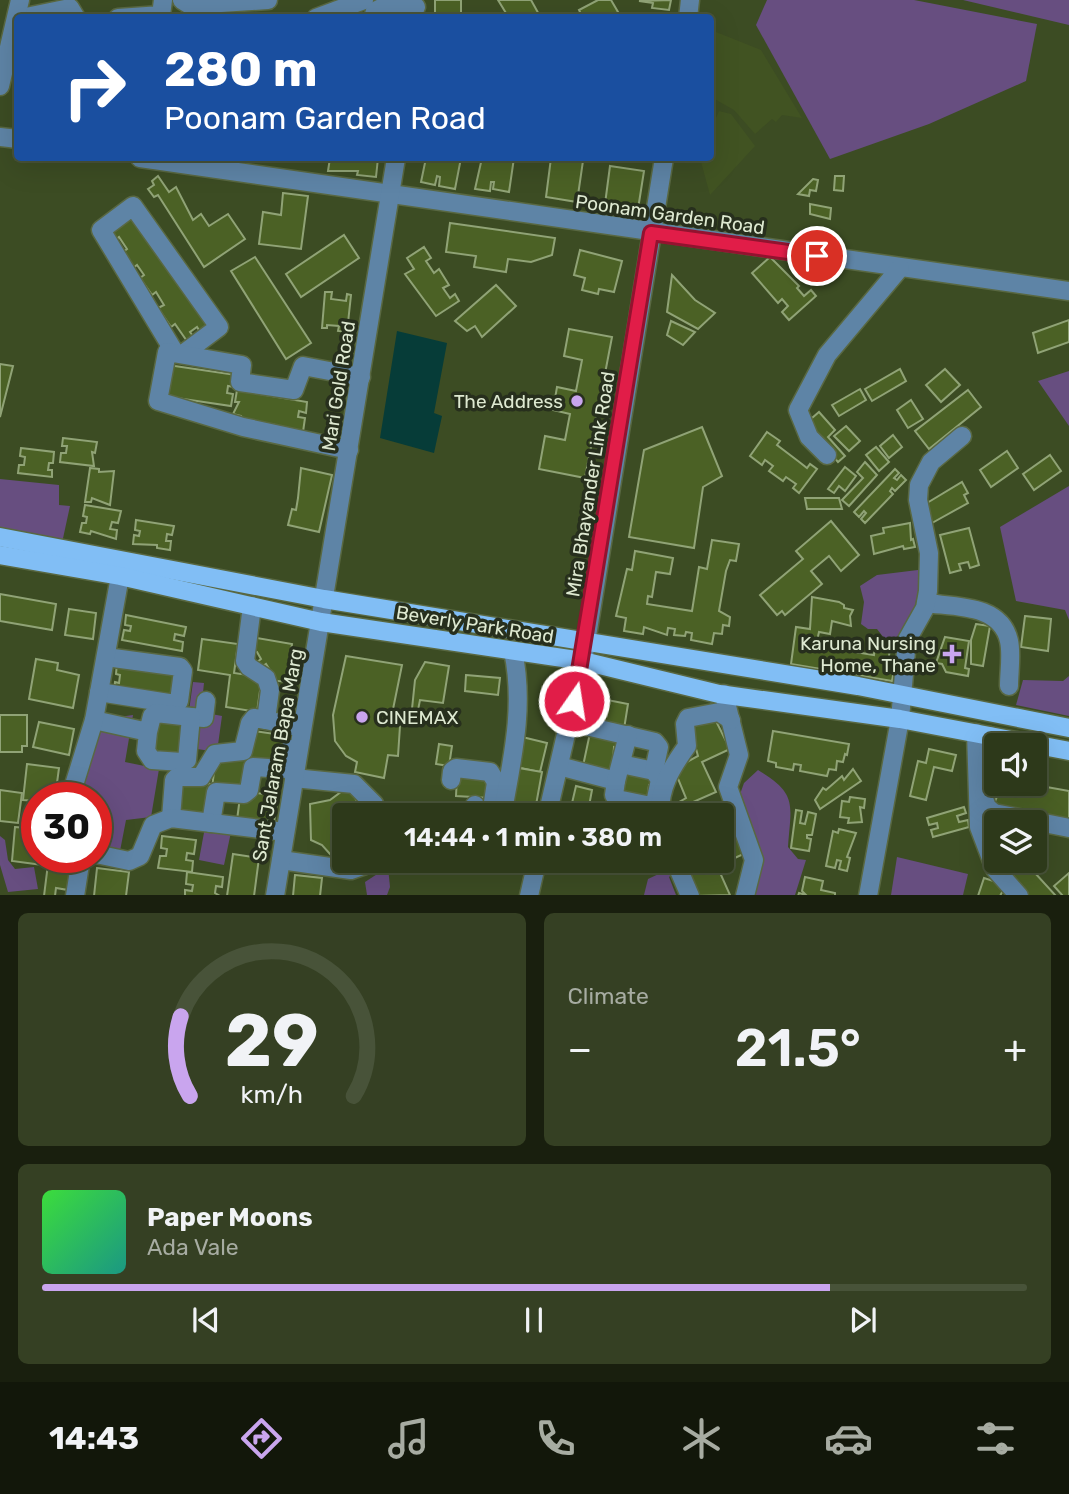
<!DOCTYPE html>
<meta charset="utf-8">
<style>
:root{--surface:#2d391a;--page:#354023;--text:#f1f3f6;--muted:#a7aca2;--line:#485339;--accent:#c9a5ee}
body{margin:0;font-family:Rubik,sans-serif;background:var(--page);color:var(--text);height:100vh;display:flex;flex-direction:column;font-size:26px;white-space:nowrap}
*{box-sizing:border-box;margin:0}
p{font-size:23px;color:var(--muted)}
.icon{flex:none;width:38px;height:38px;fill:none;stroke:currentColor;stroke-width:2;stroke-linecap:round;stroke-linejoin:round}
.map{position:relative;height:895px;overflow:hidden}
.sheet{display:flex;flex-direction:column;gap:18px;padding:18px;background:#191f0e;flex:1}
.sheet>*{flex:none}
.banner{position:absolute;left:14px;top:14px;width:700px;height:147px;border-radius:7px;box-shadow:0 7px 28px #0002,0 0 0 2px var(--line);background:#1a4fa0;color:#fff;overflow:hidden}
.controls{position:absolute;left:984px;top:733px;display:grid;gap:14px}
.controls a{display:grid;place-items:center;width:63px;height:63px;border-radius:7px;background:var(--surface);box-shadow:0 7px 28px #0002,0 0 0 2px var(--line);font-size:35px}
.speed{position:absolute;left:21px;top:782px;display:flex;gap:14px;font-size:35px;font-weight:700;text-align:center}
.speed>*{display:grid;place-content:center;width:91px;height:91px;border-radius:50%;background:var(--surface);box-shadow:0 7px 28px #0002,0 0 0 2px var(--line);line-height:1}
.speed .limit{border:10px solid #d22;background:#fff;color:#111}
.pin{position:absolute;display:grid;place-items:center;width:60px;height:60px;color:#fff;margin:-30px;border:4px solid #fff;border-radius:50%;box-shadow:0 2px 7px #0007}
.me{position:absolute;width:77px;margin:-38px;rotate:13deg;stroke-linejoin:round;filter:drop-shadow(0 0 5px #0008)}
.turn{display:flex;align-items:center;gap:24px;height:147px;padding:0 35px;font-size:32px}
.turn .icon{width:91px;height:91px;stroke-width:2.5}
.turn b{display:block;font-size:49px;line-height:60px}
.big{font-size:52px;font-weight:600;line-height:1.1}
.sheet .card{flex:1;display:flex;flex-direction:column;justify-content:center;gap:10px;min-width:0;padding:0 24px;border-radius:10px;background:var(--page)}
.sheet .dial{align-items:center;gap:0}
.dial svg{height:182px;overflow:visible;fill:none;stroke:var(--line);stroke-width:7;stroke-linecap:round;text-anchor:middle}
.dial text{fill:var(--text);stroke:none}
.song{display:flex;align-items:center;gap:21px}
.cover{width:84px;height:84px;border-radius:10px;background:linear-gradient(135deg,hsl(120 70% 55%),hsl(170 70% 35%))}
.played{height:7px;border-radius:4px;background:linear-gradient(90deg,var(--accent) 80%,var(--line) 80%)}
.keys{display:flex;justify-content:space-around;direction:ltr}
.heat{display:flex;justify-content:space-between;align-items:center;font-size:38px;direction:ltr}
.sheet .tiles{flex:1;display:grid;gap:18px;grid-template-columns:1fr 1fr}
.card:last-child{grid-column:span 2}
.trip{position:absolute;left:332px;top:803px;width:402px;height:70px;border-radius:7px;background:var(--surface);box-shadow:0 7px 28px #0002,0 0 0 2px var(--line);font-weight:600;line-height:70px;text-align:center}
.tab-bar{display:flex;height:112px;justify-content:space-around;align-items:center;background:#12170a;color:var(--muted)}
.tab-bar .icon{width:49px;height:49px}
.tab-bar .active{color:var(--accent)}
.tab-bar b{font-size:32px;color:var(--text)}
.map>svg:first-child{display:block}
</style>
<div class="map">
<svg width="1069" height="896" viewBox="0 0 1069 896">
<rect width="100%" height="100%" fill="#3c4c23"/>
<!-- built -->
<g fill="#415322">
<polygon points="716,32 761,50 802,118 782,115 776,122 772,119 755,134 734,110 711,97 711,59"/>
<polygon points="719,111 731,114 755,146 710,195 700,158 710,158 711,129"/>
</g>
<!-- green -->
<g fill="#674e80">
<polygon points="767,0 914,0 1037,24 1026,81 929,124 830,159 756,25"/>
<polygon points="963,0 1069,0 1069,25"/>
<polygon points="1069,371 1069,426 1038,381"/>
<polygon points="0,479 59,485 59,505 70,506 62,543 0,531"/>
<polygon points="1069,486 1069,620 1065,610 1016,601 1000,527"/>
<polygon points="926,569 922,603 900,645 887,642 877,629 868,629 861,624 864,602 860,586 877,575"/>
<polygon points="1069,676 1069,716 1016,705 1023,680 1063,681"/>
<polygon points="193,682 204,683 201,712 222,716 217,752 184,747"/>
<polygon points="133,715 125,762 159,769 151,817 126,820 120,851 96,846 96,798 74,798 87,732 119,717"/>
<path d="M758 770C798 794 791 804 788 847L798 859 806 860 795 895H749L739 797 744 783Z"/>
<polygon points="205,827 231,832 224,865 199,860"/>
<polygon points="0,836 5,840 8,860 15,869 34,867 38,889 8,892 0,865"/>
<polygon points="897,857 968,874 963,895 891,895"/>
<polygon points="638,861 687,861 669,877 676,895 644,895 648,879 665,871 662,866"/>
<polygon points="388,867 390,887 387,895 367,895 365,882"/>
</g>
<!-- water -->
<polygon fill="#063c38" points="397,331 447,343 434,413 442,416 434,453 380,438"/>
<!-- building -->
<g fill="#4b6125" stroke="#90a376" stroke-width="2">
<rect x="435" y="0" width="26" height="18"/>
<polygon points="498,0 531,0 541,18 509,18"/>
<polygon points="598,0 611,0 618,12 608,18 583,18 579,10"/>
<polygon points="671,0 669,10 652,8 653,3 639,1"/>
<polygon points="330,158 378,158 376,177 357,175 358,171 328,171"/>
<polygon points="426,158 461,158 455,189 439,186 440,177 437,176 435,185 421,182"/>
<polygon points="482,158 514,158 509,192 493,189 494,182 491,182 490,191 475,189"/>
<polygon points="551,158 583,161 577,202 546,197"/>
<polygon points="610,166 644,171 638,209 605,204"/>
<polygon points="158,176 169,192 176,187 193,220 201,214 209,226 228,214 245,239 204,267 158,195 154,197 148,189 154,185 152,181"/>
<polygon points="835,176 844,176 843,191 834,190"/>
<polygon points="813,179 818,180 816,191 810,190 809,196 798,194"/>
<polygon points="283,193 308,196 301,249 259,244 263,212 281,215"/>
<polygon points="810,204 831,208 830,219 810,214"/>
<polygon points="134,213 210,330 202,335 197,327 190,332 196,340 189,344 175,324 171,327 158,308 164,305 156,292 152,295 140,278 144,275 137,265 129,271 119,255 127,249 119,237 114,241 108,231"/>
<polygon points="450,223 555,238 552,255 531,262 508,259 506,272 474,267 476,256 446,252"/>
<polygon points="344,235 359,258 301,297 286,274"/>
<polygon points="424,247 431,258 426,261 434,273 439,269 449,285 443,288 450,298 455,294 459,301 436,316 405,274 414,269 407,258"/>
<polygon points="580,250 622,261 614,292 599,289 598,294 582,290 585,278 574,275"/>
<polygon points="255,257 311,343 286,359 231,271"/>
<polygon points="770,257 799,286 797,288 804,296 811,290 816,296 789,320 782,312 788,306 782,299 778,303 752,273"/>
<polygon points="672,275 695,300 715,313 698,329 667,312"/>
<polygon points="496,285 516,306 482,337 475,326 467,331 455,321"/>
<polygon points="325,292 332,292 331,299 346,301 347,294 351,295 347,332 338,331 339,326 327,325 327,328 322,328"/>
<polygon points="1069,320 1069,342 1038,353 1033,333"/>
<polygon points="671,321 695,332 683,345 667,335"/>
<polygon points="569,329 612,337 585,478 539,469 545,436 565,440 570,414 553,410 557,387 576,391 582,360 564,356"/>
<polygon points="0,364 13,366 0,417"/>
<polygon points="168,365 236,375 234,387 228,386 227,393 233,394 231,406 163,396"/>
<polygon points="900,369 906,381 872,401 865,389"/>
<polygon points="945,369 960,385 941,402 926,385"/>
<polygon points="860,389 866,400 839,416 832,405"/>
<polygon points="237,390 307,402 306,413 299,411 298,417 305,418 303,432 275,425 275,428 240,422 241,416 233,414 239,402 235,402"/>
<polygon points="968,390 981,407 929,449 915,431"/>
<polygon points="911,400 923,419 908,428 897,410"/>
<polygon points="819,412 835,430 828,437 845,456 838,462 805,424"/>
<polygon points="846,426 860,441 849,451 834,436"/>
<polygon points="702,427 722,476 703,487 694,548 629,537 644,450"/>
<polygon points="767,432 780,441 777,445 798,461 807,468 810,464 817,469 799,493 793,488 796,484 786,477 783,481 769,471 773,466 765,460 762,465 750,456"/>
<polygon points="893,435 902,447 889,458 880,446"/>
<polygon points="63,438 97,442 95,453 92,452 94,466 60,462 61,453 66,453 67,446 62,446"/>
<polygon points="876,447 889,462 879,471 866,455"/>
<polygon points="21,448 54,452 53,463 49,463 48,470 52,470 52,477 18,473 19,465 24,465 25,457 20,456"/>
<polygon points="1007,451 1018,468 991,487 980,470"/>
<polygon points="1050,455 1061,471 1034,490 1023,474"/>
<polygon points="865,462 877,475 849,506 842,500 863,478 857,472"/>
<polygon points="845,467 856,476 845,491 839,486 834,493 828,489"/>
<polygon points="90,468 99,469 99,472 114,471 110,505 92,498 91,502 85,502"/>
<polygon points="301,468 332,475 319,532 288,525 292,509 296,510 298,498"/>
<polygon points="895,469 899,473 894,478 897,480 901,475 906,480 895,491 892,488 890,491 893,494 865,523 861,519 866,513 864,511 859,517 854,512"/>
<polygon points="962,482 968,493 964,495 968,503 932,523 922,506"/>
<polygon points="805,498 839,498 842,509 807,509"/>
<polygon points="85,505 121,511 118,523 112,522 110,529 117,530 116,539 91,531 90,534 80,532 82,523 86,523 87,517 83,516"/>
<polygon points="136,520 174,526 172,535 167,534 166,541 171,541 170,550 157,548 157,545 133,544 134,535 139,536 140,531 135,530"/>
<polygon points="831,521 859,555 841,571 829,556 811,571 822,584 785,615 782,611 777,615 760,595 803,559 796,551"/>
<polygon points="910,523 911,540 913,539 915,547 904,549 903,546 874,554 871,536 884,533 883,528"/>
<polygon points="969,528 979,565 970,568 968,562 959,564 961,570 950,573 940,535"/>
<polygon points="712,540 739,544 736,561 730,560 726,571 719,611 730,617 729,626 723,625 722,634 714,633 712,644 691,640 692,633 686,632 685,636 674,635 675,629 668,628 667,635 644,627 643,634 624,631 626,618 616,616 627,569 632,570 635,551 673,558 670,574 656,572 652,597 648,596 647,604 692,611 699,567 707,569"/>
<polygon points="0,594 56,604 52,630 0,621"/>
<polygon points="812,597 839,602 844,605 844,608 853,610 850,616 851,626 832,621 830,634 819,632 817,641 813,640 812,645 874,655 875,646 890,648 889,656 895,665 892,681 791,664 796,627 810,629"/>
<polygon points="69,609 96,613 93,639 65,635"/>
<polygon points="126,615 186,627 184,636 175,634 174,640 183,642 182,651 122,640 124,630 130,631 131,626 125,625"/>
<polygon points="1025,616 1051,619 1048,651 1021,647"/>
<polygon points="976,624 990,626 983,666 971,664 971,640"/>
<polygon points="251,637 292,644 286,682 269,680 271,672 266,664 260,668 256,663 261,659 257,652 249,651"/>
<polygon points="945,637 969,641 965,668 969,669 968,676 946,672 942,664 936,663"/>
<polygon points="202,639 238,644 234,673 262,677 257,712 226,707 230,675 198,670"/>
<polygon points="346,656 402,665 390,724 400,726 398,756 388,755 384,778 355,772 357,762 346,756 335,741 333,715"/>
<polygon points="36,659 58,663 57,670 79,675 73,708 29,699"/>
<polygon points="425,662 449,666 443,703 420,700 418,710 412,709 415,680"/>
<polygon points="117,663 179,672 175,700 114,691 115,682 119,683 120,675 116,674"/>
<polygon points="466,675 500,678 498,695 465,691"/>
<polygon points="592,697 628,704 624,729 612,727 612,723 589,719"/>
<polygon points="0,715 27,715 27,746 22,746 22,752 0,752"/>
<polygon points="159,716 187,720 181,759 154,755"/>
<polygon points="714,717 730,749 702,762 716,792 693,802 699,816 667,816 665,810 686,798 674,769 698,756 690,727"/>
<polygon points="39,722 74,729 69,755 33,747"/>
<polygon points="254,731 289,736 285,767 250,762"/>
<polygon points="773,731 849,744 847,755 845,754 843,762 837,761 836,770 829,769 827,776 800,771 801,765 794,764 793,770 776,767 776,763 768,761"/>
<polygon points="590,733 620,740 618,748 614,747 612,773 583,766"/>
<polygon points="518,736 547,743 540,772 511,766"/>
<polygon points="439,744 452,746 449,766 436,764"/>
<polygon points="929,749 956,755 952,771 934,767 926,800 910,796 918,761 926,763"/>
<polygon points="216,756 249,760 245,792 212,788"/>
<polygon points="27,764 59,768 55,798 37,798 37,801 23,800"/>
<polygon points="513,767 542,772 534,816 506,816"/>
<polygon points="853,769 861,781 820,809 815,800 823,788 826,790 842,776 844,780"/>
<polygon points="622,772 655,778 654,785 649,785 648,794 652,795 651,802 618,796"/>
<polygon points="457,776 492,779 490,798 456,796"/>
<polygon points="992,777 996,778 996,784 1030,784 1069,791 1069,821 994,804 998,794 989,792"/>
<polygon points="177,780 211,784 207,816 173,811"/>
<polygon points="349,786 362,811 355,816 345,816 345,822 341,824 345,830 345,859 339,864 322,845 311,840 310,804 330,800"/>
<polygon points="576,786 592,790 589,806 596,807 594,816 569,816"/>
<polygon points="0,790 22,793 18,823 0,821"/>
<polygon points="251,792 270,795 269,801 277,802 274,822 265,820 264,824 237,820 240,797"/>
<polygon points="850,797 865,799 864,808 860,807 862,822 848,823 849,818 840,817 842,801 849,802"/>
<polygon points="445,804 466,805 466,816 445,816"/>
<polygon points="964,807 966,813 957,816 959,822 968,820 969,827 933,837 931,830 938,828 937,823 929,825 927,818"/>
<polygon points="796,810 802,811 800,823 805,824 808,812 816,814 812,835 807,835 807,838 811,839 809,851 791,848"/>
<polygon points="733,820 748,852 717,866 730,895 693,896 683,873 711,861 723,861 723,824"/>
<polygon points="15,827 37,829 37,858 43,858 43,865 12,861"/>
<polygon points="839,829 856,833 847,857 850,858 847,871 839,869 841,861 837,860 835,868 826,866 833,831 838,833"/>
<polygon points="162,836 196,840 194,854 187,853 186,860 193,861 192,872 158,868 160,856 166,856 167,849 161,848"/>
<polygon points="233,854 259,858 254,896 227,896"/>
<polygon points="1024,861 1056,896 1027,896 1008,874"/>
<polygon points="48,864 71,868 68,890 56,888 55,896 44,896"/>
<polygon points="97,868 129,872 126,896 94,896"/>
<polygon points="187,872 223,877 222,887 216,886 215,893 220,896 185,896 185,890 192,891 193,885 186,884"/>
<polygon points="1069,873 1069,896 1063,896 1054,886"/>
<polygon points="295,875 322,878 320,896 293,896"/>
<polygon points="805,877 823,881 821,890 835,893 835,896 798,896 799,893 806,895 802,891"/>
<polygon points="984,878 1006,885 1000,896 978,896"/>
</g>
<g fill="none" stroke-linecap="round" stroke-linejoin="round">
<!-- minor casing -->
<g stroke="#596842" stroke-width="21">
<g id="minor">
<polyline points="182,0 190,5 268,0"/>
<polyline points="21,18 70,8 76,18"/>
<polyline points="118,18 161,15 163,0"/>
<polyline points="316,18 364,0"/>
<polyline points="373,18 375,11 391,3 416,7"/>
<polyline points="688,18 690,0"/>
<polyline points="0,86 20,0"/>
<polyline points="0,137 18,139"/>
<polyline points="140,158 1069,291"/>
<polyline points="175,353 101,230 133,206 219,327 183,354"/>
<polyline points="349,450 243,427 158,401 167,352 242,365 240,382 294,390 303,366 361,377"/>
<polyline points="827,455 809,437 798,410 827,355 900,268"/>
<path d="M926 603C955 607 1001 604 1009 641 1012 654 1009 672 1009 686"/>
<polyline points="99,692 175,704 179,701 183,671 180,667 106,657"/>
<polyline points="724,694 739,755 728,787 754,860 745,896"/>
<polyline points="191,717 204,718 206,701"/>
<polyline points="94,720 148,732 146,751 152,760 182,762 187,760 191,717 156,713 152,716 148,732"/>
<polyline points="266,720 293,726"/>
<polyline points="976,733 979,827 995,869 1019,896"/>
<polyline points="990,736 984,799 987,807 994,813 1069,828"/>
<polyline points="621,764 654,771"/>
<polyline points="559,766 616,781 614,795 617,799 651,806 655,803 660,780 654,771 659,747 655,742 569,722"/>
<polyline points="294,778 354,784 374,804 373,816"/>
<polyline points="451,780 452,771 456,768 490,772 496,782 493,802"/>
<polyline points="616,781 628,735"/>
<polyline points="70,798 94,720 120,576"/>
<polyline points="474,816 475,805"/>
<path d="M502 816C512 760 525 707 513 651"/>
<polyline points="547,816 583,661 664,158"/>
<path d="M660 816C659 788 671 768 687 746L685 724 688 718 719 712 731 720"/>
<polyline points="171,818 174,780 177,777 201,777 215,754 243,751 250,723 254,718 266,720 270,690 266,678 249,667 245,661 252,606"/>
<polyline points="211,823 216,792 244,794 249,790 253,767 283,769 287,767 290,749"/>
<polyline points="96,854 129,861 140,856 153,825 171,818 285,832"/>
<polyline points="281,860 351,870 368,864 368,861"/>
<polyline points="54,861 54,858"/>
<polyline points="675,861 690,896"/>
<polyline points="75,896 81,858"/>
<polyline points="275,896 396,158"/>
<polyline points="529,896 537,861"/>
<polyline points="868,896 900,719 907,640 925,608 928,591 929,553 918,500 919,485 931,462 962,436"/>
</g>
</g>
<!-- major casing -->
<g stroke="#596842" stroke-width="21">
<g id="major">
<polyline points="0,537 324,599 858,686 1069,728"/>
<polyline points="0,555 120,576 321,622 583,661 719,694 900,719 1069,751"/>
</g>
</g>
<!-- minor -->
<use href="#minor" stroke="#5e84a6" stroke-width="18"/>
<!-- major -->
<use href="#major" stroke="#81bef5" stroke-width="18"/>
</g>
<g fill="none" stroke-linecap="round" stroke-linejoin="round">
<!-- route casing -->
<g stroke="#92132f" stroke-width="18">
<polyline id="route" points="574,701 651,233 817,256"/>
</g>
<!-- route -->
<use href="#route" stroke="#e11d48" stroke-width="12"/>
</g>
<!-- markers -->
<g fill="#c9a5ee" stroke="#272f1d" stroke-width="2.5">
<circle cx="577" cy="401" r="7"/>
<path d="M948.5 643.5h7v7h7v7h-7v7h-7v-7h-7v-7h7z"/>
<circle cx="362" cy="717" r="7"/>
</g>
<g text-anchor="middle" stroke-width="7" stroke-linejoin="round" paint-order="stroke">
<!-- street labels -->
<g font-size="19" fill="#dee9d1" stroke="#272f1d">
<text transform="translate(670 214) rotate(8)" y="7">Poonam Garden Road</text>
<text transform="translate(338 386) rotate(-81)" y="7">Mari Gold Road</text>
<text transform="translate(590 484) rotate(-81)" y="7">Mira Bhayander Link Road</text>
<text transform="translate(475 624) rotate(9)" y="7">Beverly Park Road</text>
<text transform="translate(277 755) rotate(-80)" y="7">Sant Jalaram Bapa Marg</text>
</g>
<!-- poi labels -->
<g font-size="19" fill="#dee9d1" stroke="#272f1d" text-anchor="end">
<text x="563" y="408">The Address</text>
<text x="936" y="650">Karuna Nursing<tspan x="936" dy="22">Home, Thane</tspan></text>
<text x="376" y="724" text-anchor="start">CINEMAX</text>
</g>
</g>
</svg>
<div class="controls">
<a><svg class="icon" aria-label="sound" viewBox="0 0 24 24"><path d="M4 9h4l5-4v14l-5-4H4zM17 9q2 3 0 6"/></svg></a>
<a><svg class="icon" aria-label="layers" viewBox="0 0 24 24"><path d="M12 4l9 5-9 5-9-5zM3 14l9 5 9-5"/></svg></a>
</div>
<div class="speed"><div class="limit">30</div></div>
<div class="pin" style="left:817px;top:256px;background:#d93025"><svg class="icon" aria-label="arrive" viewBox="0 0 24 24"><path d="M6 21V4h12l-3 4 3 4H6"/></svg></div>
<svg class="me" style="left:574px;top:701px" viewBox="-20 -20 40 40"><circle r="17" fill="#e11d48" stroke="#fff" stroke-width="3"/><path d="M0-11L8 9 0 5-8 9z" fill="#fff"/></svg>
<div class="trip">14:44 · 1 min · 380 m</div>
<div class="banner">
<div class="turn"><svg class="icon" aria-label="right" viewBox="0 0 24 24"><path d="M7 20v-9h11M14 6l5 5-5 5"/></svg><div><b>280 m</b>Poonam Garden Road</div></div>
</div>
</div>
<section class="sheet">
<div class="tiles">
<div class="card dial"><svg viewBox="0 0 100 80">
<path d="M14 69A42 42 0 1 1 86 69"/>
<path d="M14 69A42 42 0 0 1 10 34" stroke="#c9a5ee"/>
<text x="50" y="56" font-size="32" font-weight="700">29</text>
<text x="50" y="72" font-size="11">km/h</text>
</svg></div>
<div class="card"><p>Climate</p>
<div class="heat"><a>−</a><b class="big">21.5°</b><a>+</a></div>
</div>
<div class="card">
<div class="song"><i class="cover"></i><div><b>Paper Moons</b><p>Ada Vale</p></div></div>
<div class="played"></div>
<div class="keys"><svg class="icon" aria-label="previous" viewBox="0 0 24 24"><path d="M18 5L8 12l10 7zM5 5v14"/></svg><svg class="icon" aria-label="pause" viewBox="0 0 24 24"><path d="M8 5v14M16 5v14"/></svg><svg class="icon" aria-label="next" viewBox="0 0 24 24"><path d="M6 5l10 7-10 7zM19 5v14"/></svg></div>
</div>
</div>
</section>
<nav class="tab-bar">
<b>14:43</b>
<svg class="icon active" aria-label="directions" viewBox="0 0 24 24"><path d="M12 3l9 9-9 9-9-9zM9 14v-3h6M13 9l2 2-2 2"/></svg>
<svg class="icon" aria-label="music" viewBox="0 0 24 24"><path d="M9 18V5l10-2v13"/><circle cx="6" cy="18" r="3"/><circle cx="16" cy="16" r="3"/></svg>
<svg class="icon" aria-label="phone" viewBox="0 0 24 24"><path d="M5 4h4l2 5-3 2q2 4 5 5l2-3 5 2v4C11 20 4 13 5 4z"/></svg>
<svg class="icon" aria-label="climate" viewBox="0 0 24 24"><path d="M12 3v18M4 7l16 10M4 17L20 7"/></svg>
<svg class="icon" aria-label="car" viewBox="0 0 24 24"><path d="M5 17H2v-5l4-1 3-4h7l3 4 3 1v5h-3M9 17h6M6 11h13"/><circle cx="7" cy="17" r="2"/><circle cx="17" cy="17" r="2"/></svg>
<svg class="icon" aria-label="filters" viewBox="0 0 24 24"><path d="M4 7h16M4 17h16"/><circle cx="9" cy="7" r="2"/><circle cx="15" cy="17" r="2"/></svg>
</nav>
